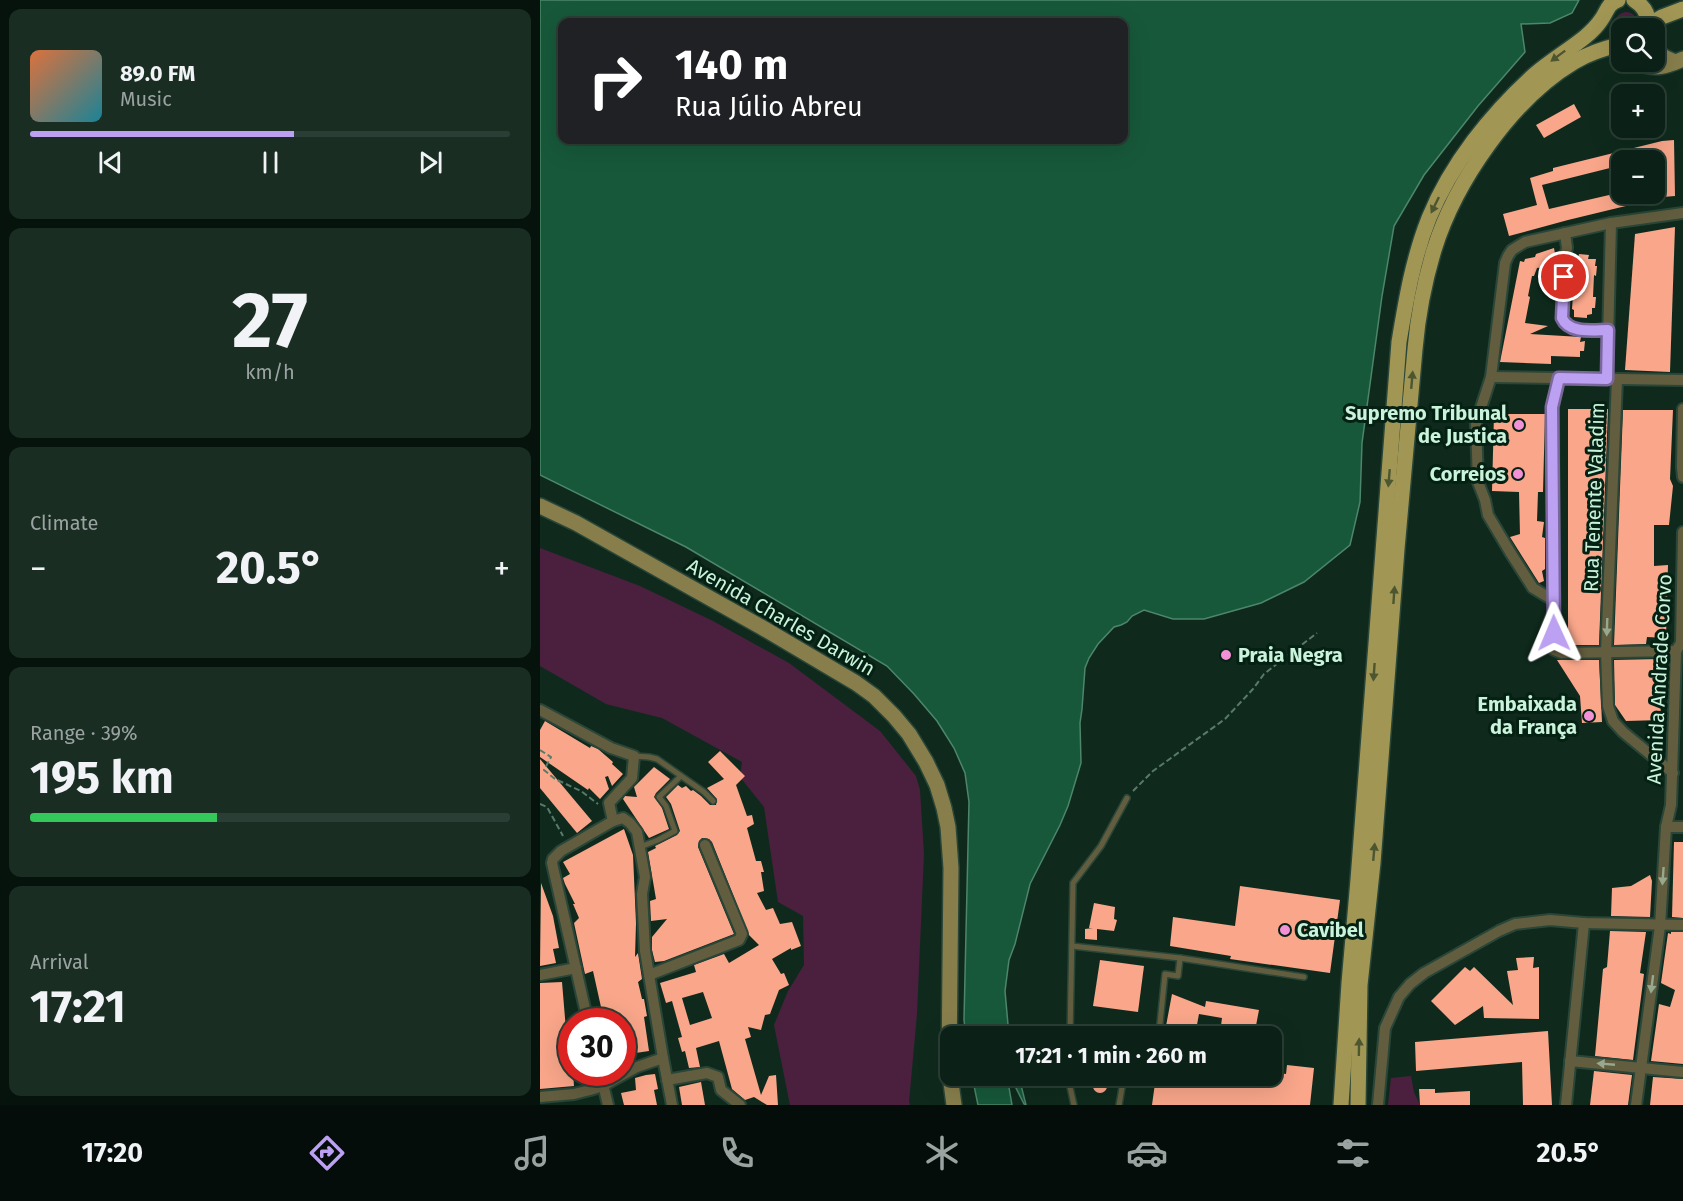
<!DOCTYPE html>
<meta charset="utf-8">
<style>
:root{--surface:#0b2016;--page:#192d23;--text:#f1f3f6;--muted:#9aa3a1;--line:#2b3e35;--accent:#bca0f2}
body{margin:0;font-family:"Fira Sans",sans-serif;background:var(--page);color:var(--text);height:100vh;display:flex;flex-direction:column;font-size:22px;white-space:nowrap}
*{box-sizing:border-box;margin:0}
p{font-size:20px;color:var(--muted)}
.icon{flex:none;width:33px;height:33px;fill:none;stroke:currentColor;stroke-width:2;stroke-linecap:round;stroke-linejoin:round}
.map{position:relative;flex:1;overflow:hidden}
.sheet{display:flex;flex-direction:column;gap:9px;padding:9px;background:#06120c;width:540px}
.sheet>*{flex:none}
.top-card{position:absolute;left:18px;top:18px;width:570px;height:126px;border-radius:12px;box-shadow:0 6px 24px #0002,0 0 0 2px var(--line);background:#202124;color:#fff;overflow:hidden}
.controls{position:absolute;left:1071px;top:18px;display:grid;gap:12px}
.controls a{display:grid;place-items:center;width:54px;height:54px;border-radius:12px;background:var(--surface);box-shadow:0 6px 24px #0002,0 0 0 2px var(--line);font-size:30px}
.speed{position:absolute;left:18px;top:1008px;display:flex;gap:12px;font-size:30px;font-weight:700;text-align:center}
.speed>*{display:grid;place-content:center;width:78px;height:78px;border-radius:50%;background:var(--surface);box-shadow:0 6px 24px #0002,0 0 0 2px var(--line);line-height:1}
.speed .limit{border:9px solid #d22;background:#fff;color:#111}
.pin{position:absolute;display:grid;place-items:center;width:51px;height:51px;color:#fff;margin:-26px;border:3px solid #fff;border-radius:50%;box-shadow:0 2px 6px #0007}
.me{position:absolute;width:66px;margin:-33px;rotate:359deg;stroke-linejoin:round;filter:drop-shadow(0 0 4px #0008)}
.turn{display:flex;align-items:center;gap:21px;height:126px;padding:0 18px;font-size:27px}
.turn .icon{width:78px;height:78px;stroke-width:2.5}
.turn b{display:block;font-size:42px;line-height:51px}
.big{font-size:45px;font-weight:700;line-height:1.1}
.sheet .tile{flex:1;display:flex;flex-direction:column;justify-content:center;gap:9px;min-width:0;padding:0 21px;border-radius:12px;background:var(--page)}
.sheet .dial{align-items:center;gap:0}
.dial b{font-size:78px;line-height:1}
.song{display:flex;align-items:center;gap:18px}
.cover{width:72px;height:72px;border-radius:9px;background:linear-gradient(135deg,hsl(20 70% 55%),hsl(190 70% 35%))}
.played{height:6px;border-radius:3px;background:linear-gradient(90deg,var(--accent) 55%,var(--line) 55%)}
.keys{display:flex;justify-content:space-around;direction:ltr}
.heat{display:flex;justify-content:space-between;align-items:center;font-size:33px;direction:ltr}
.charge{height:9px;border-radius:4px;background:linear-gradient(90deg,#34c759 39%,var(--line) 0)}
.trip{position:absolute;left:400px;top:1026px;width:342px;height:60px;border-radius:12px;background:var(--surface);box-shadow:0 6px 24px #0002,0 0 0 2px var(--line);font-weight:700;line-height:60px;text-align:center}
.tabs{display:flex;height:96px;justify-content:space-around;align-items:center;background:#040d09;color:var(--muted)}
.tabs .icon{width:42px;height:42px}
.tabs .current{color:var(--accent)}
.tabs b{font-size:27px;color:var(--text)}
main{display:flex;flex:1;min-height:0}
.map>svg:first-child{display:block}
</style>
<main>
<section class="sheet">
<div class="tile">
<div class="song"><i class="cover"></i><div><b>89.0 FM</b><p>Music</p></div></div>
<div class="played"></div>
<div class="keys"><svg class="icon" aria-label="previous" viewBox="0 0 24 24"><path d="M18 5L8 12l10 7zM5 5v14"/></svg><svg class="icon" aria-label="pause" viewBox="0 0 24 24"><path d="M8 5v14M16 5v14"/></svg><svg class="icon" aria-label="next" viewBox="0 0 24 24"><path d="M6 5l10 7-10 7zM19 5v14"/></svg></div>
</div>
<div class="tile dial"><b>27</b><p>km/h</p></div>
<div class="tile"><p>Climate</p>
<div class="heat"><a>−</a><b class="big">20.5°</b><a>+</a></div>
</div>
<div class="tile"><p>Range · 39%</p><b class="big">195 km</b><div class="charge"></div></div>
<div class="tile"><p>Arrival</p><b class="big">17:21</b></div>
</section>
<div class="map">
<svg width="1143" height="1105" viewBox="0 0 1143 1105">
<rect width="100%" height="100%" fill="#0f2a1d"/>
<!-- green -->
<g fill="#4a203e">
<path d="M1085 12C1095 12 1099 19 1095 28H1082L1081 33 1076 28C1073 20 1077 14 1085 12Z"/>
<polygon points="0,548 100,586 173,621 249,663 340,731 376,776 380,790 384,854 377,1014 369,1102 370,1105 250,1105 234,1025 248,991 264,965 263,916 238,902 224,807 200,777 202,762 122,718 66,704 0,666"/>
<polygon points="871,1076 874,1092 880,1105 848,1105 851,1078"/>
</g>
<!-- water -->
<g fill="#17583a" stroke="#4d866a" stroke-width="1.5" fill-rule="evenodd">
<path d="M0 0H1039L1032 13 1010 23 981 24 985 52 938 106 884 175 854 226 842 296 822 443 820 502 810 545 764 582 721 603 664 619H633L604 610 592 616 587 622 581 625 574 627 558 644 549 658 545 668 542 709 540 723 541 763 528 806 520 825 490 884 475 944 469 960 465 991 469 1036H426L424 1020 429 802 425 773 414 748 397 721 374 694 347 666 146 547 0 475ZM22 22H584V140H22Z"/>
<polygon points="432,1076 467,1076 472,1105 438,1105"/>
<polygon points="470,1076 477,1076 481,1085 486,1105 484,1104"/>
</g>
<!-- building -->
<g fill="#f9a68a" fill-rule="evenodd">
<polygon points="1034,104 1041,117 1004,138 996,125"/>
<path d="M1134 140 1135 196 1123 197 1028 220 969 236 963 214 997 205 990 178 1013 171V168L1122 141ZM1122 155 1123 183 1114 184V194H1082V192L1009 209 1002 185 1082 165V160H1100Z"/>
<polygon points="1135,227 1130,372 1085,370 1095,234"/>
<polygon points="1014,248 1017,265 997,268 994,276 992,276 988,296 990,297 985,323 1008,326 990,334 1041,337 1040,342 1045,341 1044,351 1040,351 1040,357 1011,356 1011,364 960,362 980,261 984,262 985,259 995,257 996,254"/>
<polygon points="1039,254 1049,255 1048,259 1056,259 1055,266 1057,266 1056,276 1054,275 1053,297 1056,297 1055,308 1052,308 1052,314 1047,315 1047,318 1034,317 1034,310 1032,309 1034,282 1032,282 1035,258 1038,258"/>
<polygon points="1028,409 1068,409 1059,645 1028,645"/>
<polygon points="1083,410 1133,410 1130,479 1133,486 1129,525 1114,525 1114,566 1128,565 1126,638 1107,637 1106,644 1074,645"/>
<polygon points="954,414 1005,414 1003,492 998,492 997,521 1004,522 1002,537 1005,538 1005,569 1002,571 1004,581 999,583 970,537 980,534 979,492 952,491"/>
<polygon points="1119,659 1121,720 1086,721 1075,705 1074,660"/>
<polygon points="1017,660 1059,660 1062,722 1042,723 1040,696"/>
<polygon points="5,721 50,748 51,746 58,749 73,762 72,764 83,774 72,786 68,776 65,777 69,789 60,799 49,788 48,790 0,757 0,730"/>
<path d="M180 751 205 776 196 785 207 816 212 815 214 824 207 828 216 861H221L224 872H221L224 891 217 893 226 910 233 908 240 924 252 922 261 946 251 950V948L232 959 241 974 244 973 249 985 239 990 230 1014 225 1015 221 1030 208 1027 211 1037 205 1039 221 1095 229 1076 236 1075 238 1105H227L214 1097 205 1100 192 1089 179 1041 156 1048 160 1067 149 1068 145 1051 142 1052 138 1038 142 1037 132 1001 126 1003 120 983 156 972 154 965 184 954 189 963 219 945 209 935 172 842 169 839 162 838 159 841 158 847 194 934 124 961 115 962 112 950V937L127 919 111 921 110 901 116 899 108 852 116 848 115 846 137 835 140 831 131 804 126 797 138 785 142 788 146 786 151 791 153 790 161 796 170 805H176L177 799 167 788 184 779 168 762ZM163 992 172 1018 150 1025 142 998Z"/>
<polygon points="0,759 52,821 37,833 0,788"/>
<polygon points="114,767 130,779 116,793 114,797 122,808 129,829 109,838 83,799 85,796 97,797 94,787"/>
<polygon points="84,829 93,855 96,923 95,957 98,953 102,979 98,982 102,999 104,999 107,1016 104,1017 109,1051 82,1055 82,1022 61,1022 58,1008 61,1007 53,971 45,974 34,923 39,918 33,904 35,904 25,884 23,878 30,874 23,862"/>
<polygon points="1134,842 1143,842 1143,918 1132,917"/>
<polygon points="1110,875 1112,881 1110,917 1071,916 1072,888 1091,886"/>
<polygon points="1,883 13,916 19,948 13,949 16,963 0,966"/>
<polygon points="700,886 800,900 790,973 690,959 691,956 630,946 633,917 695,926"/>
<polygon points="554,903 575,907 574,919 577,920 574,931 557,929 557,940 545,939 545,929 553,928 549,928"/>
<polygon points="1070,931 1106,932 1100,973 1104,974 1093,1060 1055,1056 1063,969 1067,967"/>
<polygon points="1131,932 1143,932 1143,1064 1111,1061 1119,1004 1130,1007 1135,990 1121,983 1128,933 1131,934"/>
<polygon points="994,957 993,968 999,967 999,1019 944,1018 943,1006 915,1025 891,1001 925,967 930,971 934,967 973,1005 967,971 978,970 976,958"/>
<polygon points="560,960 604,966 598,1012 553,1006"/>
<polygon points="22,982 26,1030 30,1029 32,1072 33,1072 34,1086 0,1089 0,983"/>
<polygon points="632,994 665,1007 666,1001 719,1010 714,1036 701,1036 680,1033 682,1018 659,1014 656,1030 626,1026"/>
<polygon points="1008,1031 1012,1105 983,1105 982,1062 876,1071 875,1042"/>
<polygon points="747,1065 774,1068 770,1105 612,1105 616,1076 732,1076 732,1072 746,1074"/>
<polygon points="1054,1071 1092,1075 1088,1105 1050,1105"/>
<polygon points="115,1074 118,1089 114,1090 117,1105 84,1105 81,1093 96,1090 95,1078 106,1075"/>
<polygon points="1113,1077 1143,1079 1143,1105 1110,1105"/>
<circle cx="560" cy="1086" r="7"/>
<polygon points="161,1082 165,1105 142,1105 139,1087"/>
<polygon points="879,1089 895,1089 895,1093 930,1091 930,1105 880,1105"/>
</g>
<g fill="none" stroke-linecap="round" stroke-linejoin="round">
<!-- lane casing -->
<g stroke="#294638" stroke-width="8">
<g id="lane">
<polyline points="94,756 109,757 117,759 164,792 173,801"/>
<polyline points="100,847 118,840 135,831 126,806 119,797 141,776"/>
<polyline points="532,946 640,958 764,977"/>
<polyline points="619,1033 625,974 638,976 640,958"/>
<polyline points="530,1036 533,883 561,846 587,798"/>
<polyline points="591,1036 592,1030 636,1036"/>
<polyline points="530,1076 530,1087 534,1105"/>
<polyline points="579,1105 584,1076"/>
</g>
</g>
<!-- street casing -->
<g stroke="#294638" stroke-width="14">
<g id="street">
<path d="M1025 233 1027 248 1025 257 1022 318C1029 334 1053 330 1068 330"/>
<polyline points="951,377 1143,380"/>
<polyline points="1019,378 1013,407 1014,650 1022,653 1136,651"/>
<polyline points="1067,379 1071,223"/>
<polyline points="1077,379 1066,652 1068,706 1073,721 1083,732 1133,773"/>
<polyline points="1143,409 1142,467 1143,477"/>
<polyline points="1013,600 993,588 970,552 948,515 945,500 938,482 936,423 951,377 965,263 968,256 972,250 985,242 1071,223 1143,213"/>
<polyline points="0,710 71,748 94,756 92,778 69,803 73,821"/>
<polyline points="1126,827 1143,827"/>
<polyline points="0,975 36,968"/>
<polyline points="109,975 199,940 202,934 165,845"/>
<polyline points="48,1022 12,863 13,859 21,851 73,821 83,818 90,823 97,832 105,877 102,894 105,951 123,1058 132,1105"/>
<polyline points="1030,1061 1143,1072"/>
<polyline points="60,1072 68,1105"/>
<polyline points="127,1080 167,1073 178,1077 181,1090 200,1105"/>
<polyline points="0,1097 34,1094 50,1090 63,1086 97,1067 123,1058"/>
<polyline points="838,1105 845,1028 859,997 870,984 884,973 959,931 975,924 1010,920 1044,923 1143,925"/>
<polyline points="1026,1105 1044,923"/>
<polyline points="1096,1105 1120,926 1126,827 1131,805 1136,651 1141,643 1143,532"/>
</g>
</g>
<!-- secondary casing -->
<g stroke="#294638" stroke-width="18">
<g id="secondary">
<polyline points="1114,48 1124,57 1135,62"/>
<path d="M1098 62C1114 71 1127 66 1143 59"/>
<polyline points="0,506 36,523 223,628 316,683 334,696 354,716 369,734 386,762 397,785 404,808 408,827 411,868 409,1068 414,1105"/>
</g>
</g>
<!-- primary casing -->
<g stroke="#294638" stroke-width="18">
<g id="primary">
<path d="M1094 0C1105 7 1110 16 1107 28"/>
<polyline points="1108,25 1122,17 1143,9"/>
<path d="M801 1105 809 983 818 880 859 342C866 300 873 258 889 218 911 164 951 114 994 75 1010 61 1029 50 1045 37 1051 32 1057 26 1061 20 1067 12 1067 4 1078 0"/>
<path d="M818 1105 820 985 833 863 857 549 875 349C878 315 884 283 894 250 915 182 972 99 1034 62 1049 53 1065 48 1082 44"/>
</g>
</g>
<!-- path -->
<g stroke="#597a69" stroke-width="2" stroke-dasharray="6 3" stroke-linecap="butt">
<polyline points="0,750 11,757 4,770 15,779 41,791 58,804"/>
<polyline points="593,791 613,771 685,719 713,689 724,674 777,633"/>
<polyline points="0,804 7,807 23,836"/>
</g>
<!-- lane -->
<use href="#lane" stroke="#635d3f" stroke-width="5"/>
<!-- street -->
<use href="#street" stroke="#635d3f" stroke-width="10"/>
<!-- secondary -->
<use href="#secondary" stroke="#877e4c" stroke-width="15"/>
<!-- primary -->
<use href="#primary" stroke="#a29655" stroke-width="15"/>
</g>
<!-- one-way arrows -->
<defs><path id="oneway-solid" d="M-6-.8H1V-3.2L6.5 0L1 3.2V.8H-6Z" transform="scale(1.5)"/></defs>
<g fill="#4c5631">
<use href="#oneway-solid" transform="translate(1018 56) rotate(143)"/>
<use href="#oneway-solid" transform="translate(895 205) rotate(116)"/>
<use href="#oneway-solid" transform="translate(872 380) rotate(-85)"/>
<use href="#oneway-solid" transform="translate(849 478) rotate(95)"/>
<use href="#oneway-solid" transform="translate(854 595) rotate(-86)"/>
<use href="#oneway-solid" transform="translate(834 672) rotate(94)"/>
<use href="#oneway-solid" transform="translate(834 852) rotate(-85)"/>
<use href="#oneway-solid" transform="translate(819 1047) rotate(-89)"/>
</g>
<g fill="#96a88d">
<use href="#oneway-solid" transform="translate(1067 627) rotate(92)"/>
<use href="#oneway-solid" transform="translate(1123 876) rotate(94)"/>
<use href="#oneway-solid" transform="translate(1112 984) rotate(97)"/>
<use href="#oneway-solid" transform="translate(1066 1064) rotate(-175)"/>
</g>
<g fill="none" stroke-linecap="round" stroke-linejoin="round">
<!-- route casing -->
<g stroke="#7a689d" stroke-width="15">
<path id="route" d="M1014 633 1012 407 1019 378 1067 379 1068 330C1053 330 1029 334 1022 318L1024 277"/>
</g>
<!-- route -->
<use href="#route" stroke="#bca0f2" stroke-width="10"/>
</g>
<!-- markers -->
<g fill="#f391d6" stroke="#052113" stroke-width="2">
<circle cx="979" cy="425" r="6"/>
<circle cx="978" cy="474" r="6"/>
<circle cx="686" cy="655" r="6"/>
<circle cx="1049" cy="716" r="6"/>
<circle cx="745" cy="930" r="6"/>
</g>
<g text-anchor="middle" stroke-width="6" stroke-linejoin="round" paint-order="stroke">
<!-- poi labels -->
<g font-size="20" font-weight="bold" fill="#caf3db" stroke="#052113" text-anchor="end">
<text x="967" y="420">Supremo Tribunal<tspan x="967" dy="23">de Justica</tspan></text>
<text x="966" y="481">Correios</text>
<text x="698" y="662" text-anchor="start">Praia Negra</text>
<text x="1037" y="711">Embaixada<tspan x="1037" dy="23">da França</tspan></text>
<text x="757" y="937" text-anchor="start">Cavibel</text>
</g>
<!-- street labels -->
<g font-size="20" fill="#caf3db" stroke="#052113">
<text transform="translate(1054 497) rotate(-88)" y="7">Rua Tenente Valadim</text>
<text transform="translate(241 617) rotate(30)" y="7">Avenida Charles Darwin</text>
<text transform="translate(1119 679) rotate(-87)" y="7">Avenida Andrade Corvo</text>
</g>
</g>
</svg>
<div class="controls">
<a><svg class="icon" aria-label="search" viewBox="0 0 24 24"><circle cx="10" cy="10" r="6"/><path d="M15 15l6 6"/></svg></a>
<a>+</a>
<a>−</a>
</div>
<div class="speed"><div class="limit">30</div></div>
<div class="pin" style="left:1024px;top:277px;background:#d93025"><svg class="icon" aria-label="arrive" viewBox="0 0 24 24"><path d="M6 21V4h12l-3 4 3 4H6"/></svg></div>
<svg class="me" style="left:1014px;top:633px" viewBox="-20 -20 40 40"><path d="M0-17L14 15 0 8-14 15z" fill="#bca0f2" stroke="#fff" stroke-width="4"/></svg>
<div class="trip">17:21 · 1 min · 260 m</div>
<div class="top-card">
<div class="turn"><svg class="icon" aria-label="right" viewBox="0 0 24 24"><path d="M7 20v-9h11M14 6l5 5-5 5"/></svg><div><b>140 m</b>Rua Júlio Abreu</div></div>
</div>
</div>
</main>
<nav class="tabs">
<b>17:20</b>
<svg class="icon current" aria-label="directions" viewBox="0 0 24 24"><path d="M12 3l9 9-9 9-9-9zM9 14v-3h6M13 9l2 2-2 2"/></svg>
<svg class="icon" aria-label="music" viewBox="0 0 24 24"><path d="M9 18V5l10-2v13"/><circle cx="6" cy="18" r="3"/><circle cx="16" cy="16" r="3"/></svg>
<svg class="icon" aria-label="phone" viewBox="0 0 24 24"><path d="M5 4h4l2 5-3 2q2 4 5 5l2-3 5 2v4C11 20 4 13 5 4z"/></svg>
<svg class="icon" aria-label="climate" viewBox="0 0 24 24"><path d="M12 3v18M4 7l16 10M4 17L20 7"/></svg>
<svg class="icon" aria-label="car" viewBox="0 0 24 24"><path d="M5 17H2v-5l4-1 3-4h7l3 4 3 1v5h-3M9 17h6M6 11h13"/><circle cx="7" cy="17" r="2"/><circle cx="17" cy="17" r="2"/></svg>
<svg class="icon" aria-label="filters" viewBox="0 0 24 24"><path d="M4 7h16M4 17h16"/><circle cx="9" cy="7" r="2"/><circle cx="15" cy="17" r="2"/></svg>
<b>20.5°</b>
</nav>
